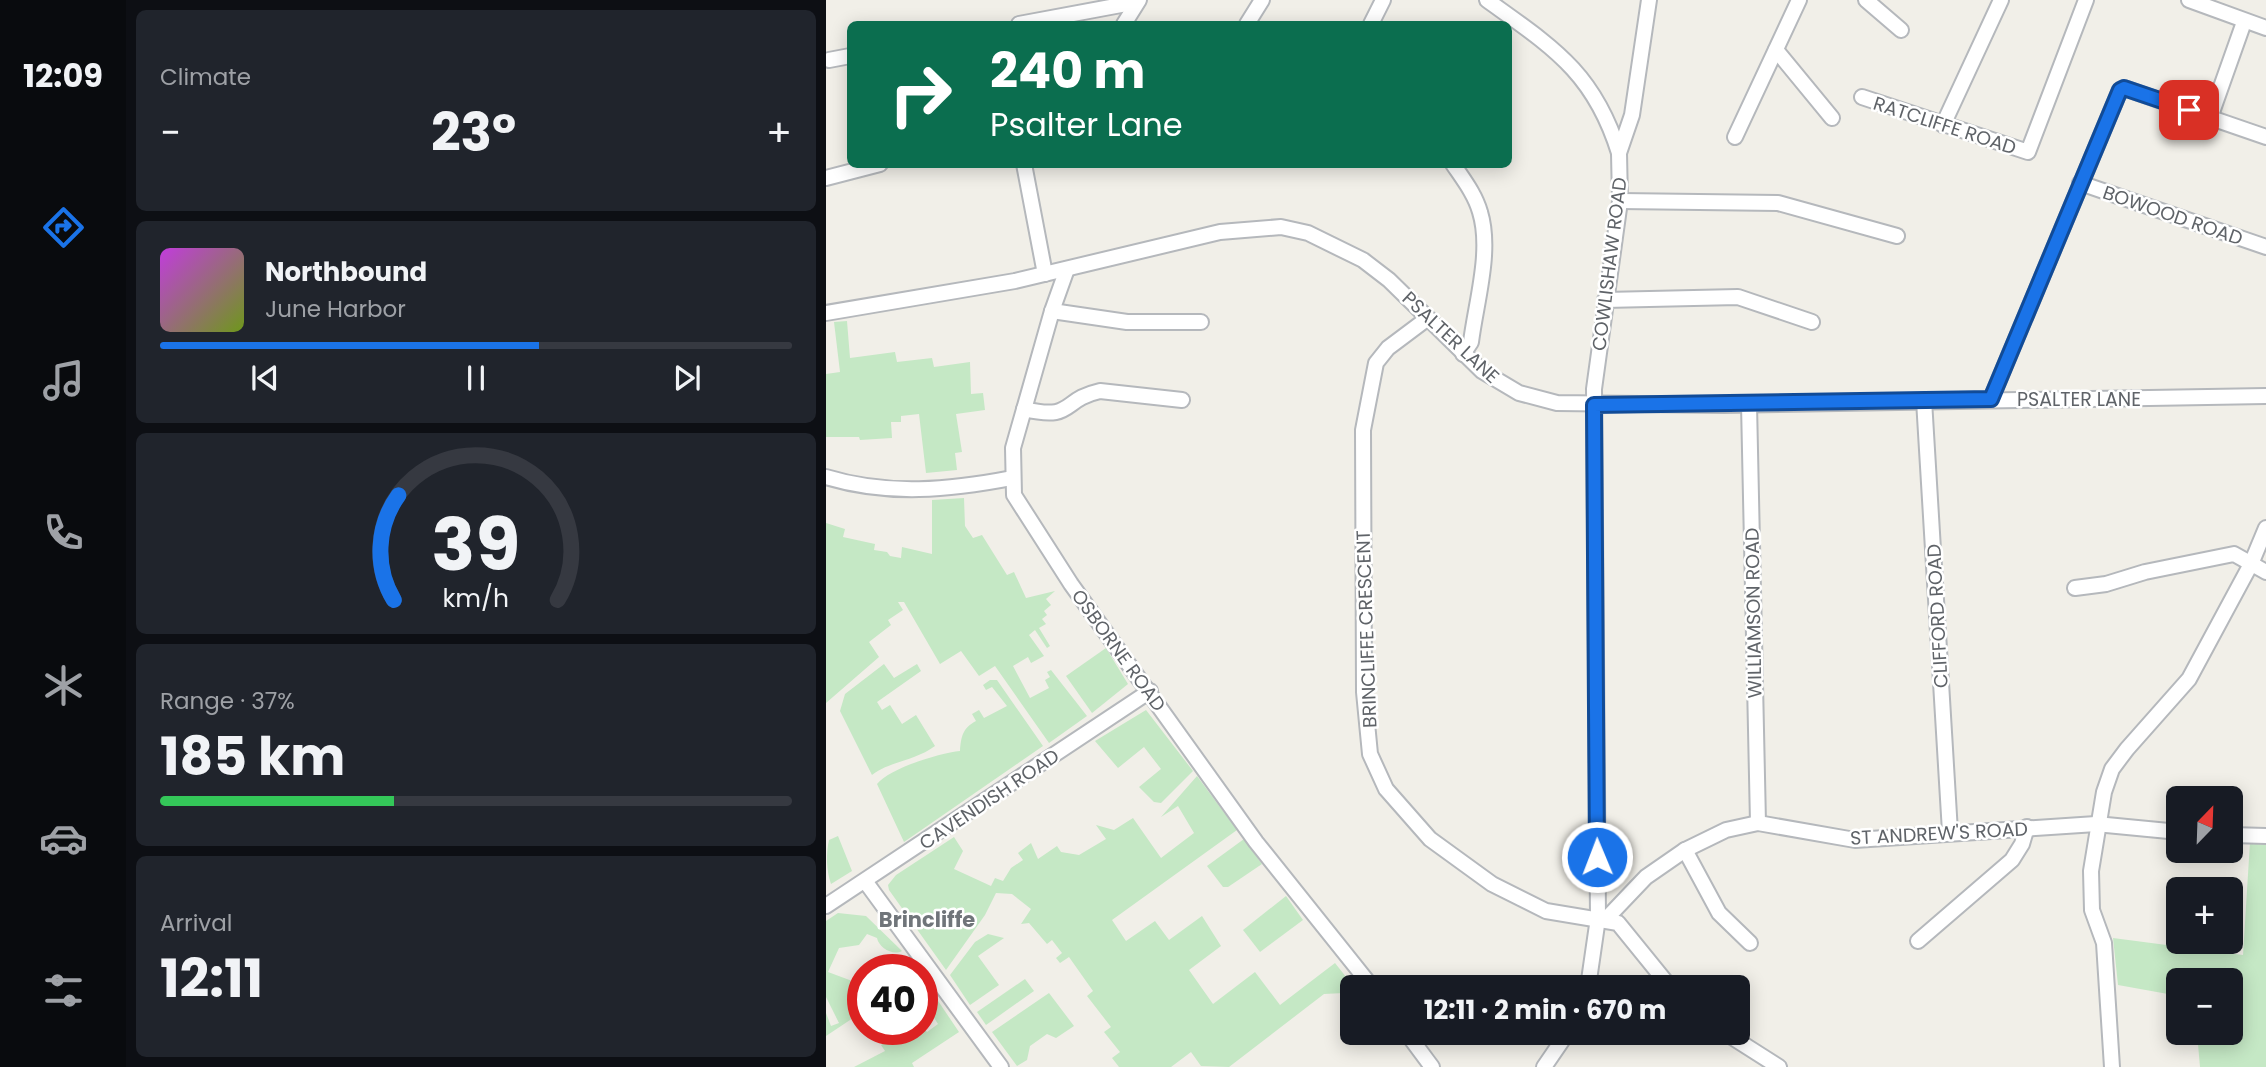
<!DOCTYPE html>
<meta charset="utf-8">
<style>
:root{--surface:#171b24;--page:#20242c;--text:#f1f3f6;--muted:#9ea1a6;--line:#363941;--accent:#1a73e8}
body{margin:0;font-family:Poppins,sans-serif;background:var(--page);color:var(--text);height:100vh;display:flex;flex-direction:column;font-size:26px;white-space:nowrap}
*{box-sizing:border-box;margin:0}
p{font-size:23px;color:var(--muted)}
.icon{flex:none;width:38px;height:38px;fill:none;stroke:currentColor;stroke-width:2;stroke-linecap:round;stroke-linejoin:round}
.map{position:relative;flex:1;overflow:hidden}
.sheet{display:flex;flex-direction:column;gap:10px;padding:10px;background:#0d0f14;width:700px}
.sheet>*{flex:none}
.hud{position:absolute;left:21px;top:21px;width:665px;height:147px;border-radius:10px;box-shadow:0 4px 18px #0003;background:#0b6e4f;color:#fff;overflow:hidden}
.needle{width:46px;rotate:23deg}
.fabs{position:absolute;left:1340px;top:786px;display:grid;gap:14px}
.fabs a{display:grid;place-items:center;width:77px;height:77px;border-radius:10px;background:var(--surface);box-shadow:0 4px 18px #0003;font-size:35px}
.speed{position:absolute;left:21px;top:954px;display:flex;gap:14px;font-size:35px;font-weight:700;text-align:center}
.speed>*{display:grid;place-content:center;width:91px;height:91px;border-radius:50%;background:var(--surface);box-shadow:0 4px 18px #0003;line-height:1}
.speed .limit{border:10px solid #d22;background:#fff;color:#111}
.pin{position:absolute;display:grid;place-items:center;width:60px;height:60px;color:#fff;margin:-30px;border-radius:14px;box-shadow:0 4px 10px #0006}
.me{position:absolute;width:77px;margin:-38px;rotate:359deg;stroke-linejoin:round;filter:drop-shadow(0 0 5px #0008)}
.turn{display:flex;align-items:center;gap:24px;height:147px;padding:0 28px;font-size:32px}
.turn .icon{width:91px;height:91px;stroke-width:2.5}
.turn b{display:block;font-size:49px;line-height:60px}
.big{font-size:52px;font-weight:700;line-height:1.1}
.sheet .tile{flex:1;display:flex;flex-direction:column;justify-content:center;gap:10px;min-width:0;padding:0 24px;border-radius:10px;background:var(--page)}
.sheet .dial{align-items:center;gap:0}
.dial svg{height:182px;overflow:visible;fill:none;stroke:var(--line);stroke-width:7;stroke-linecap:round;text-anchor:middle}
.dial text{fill:var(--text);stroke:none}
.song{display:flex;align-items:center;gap:21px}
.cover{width:84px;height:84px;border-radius:10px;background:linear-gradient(135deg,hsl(290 70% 55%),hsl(80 70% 35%))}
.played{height:7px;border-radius:4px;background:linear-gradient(90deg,var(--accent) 60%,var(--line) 60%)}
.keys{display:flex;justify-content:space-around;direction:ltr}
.heat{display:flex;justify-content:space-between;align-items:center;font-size:38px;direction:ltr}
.charge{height:10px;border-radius:5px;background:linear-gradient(90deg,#34c759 37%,var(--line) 0)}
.trip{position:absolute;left:514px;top:975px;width:410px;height:70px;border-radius:10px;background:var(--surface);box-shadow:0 4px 18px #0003;font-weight:700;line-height:70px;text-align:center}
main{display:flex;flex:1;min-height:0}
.tabs{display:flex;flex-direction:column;width:126px;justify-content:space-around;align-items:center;background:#090b0e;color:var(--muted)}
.tabs .icon{width:49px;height:49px}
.tabs .on{color:var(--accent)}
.tabs b{font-size:32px;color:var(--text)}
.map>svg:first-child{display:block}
</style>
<main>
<nav class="tabs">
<b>12:09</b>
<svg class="icon on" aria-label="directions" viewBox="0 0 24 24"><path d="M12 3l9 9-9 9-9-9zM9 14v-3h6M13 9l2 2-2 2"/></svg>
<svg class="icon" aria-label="music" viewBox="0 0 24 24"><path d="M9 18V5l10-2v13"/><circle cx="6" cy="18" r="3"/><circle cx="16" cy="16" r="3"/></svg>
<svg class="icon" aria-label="phone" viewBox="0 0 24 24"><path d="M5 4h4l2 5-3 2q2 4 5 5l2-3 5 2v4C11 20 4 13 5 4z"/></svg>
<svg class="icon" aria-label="climate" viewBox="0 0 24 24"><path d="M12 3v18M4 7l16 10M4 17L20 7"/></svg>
<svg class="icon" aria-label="car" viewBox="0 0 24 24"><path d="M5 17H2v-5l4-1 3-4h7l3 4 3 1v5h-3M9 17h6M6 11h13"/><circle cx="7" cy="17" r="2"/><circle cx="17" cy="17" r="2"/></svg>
<svg class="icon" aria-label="filters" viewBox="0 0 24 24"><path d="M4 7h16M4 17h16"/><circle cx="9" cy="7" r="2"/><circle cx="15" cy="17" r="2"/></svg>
</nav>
<section class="sheet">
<div class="tile"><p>Climate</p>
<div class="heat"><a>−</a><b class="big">23°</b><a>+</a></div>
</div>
<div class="tile">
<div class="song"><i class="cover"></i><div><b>Northbound</b><p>June Harbor</p></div></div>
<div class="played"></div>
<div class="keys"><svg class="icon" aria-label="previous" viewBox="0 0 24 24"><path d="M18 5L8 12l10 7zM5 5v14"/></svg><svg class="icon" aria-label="pause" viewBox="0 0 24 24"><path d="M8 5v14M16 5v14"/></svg><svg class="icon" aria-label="next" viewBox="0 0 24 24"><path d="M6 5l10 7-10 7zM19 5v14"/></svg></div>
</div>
<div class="tile dial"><svg viewBox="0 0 100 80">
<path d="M14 69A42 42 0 1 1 86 69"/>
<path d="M14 69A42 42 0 0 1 16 23" stroke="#1a73e8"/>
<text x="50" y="56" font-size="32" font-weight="700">39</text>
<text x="50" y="72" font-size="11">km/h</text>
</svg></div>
<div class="tile"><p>Range · 37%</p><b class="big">185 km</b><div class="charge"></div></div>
<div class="tile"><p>Arrival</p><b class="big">12:11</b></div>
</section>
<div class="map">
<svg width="1440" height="1067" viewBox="0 0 1440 1067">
<rect width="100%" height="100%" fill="#f1efe8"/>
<!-- green -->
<g fill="#c5e8c5">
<polygon points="21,321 24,358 69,352 71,362 106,358 108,367 144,362 145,394 157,393 159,410 130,414 136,452 129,453 131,470 100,473 93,414 75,416 75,422 65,422 66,438 34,440 33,437 0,437 0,374 14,372 8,322"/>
<polygon points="138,498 139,526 147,538 156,535 181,575 188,572 200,598 229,591 220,599 225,605 218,611 221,615 216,619 220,624 213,628 224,646 221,648 209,630 203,635 218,656 205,663 202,657 187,666 204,698 223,688 219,680 224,677 221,672 225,670 261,716 223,743 169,666 153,676 135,651 114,664 78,602 72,602 77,610 62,620 65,625 43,642 53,657 0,703 0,523 19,529 17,537 49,544 48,550 61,552 64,556 75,558 76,547 106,554 106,500"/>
<polygon points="280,648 302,684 266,713 240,676"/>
<path d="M58 664 68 678 91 664 95 671 51 702 56 710 64 705 76 724 90 715 109 746C89 761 64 761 46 775L14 711 19 694Z"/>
<path d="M164 680H171L217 746 78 842 51 784C64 768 114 753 134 751 135 736 137 728 150 721L146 714 153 710 158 718 181 706 166 687 160 690 157 685Z"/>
<polygon points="320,710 367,771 335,803 328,802 313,787 335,769 318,747 292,768 269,741"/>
<polygon points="371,776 411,830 286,920 300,941 329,921 343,940 376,916 395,946 363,970 387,1004 429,972 454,1005 509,963 528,987 527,1004 518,993 498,994 403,1067 375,1066 365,1052 345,1067 293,1067 286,1058 294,1052 278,1032 285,1027 261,996 267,991 243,957 234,963 230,958 236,953 226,940 221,944 203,923 195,924 205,909 186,894 170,893 159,915 120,970 63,890 62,885 70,875 128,837 137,851 128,869 165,886 169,878 177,881 185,868 197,860 192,853 205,843 212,859 231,846 235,852 253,855 280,839 270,825 288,830 307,818 335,858 368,833 352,806 335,817"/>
<path d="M12 836 26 871 5 884C0 870 0 853 3 840Z"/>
<polygon points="418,839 436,864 402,887 397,887 381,866"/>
<polygon points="1424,842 1440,842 1440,1067 1374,1067 1371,1033 1405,1032 1405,980 1353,980 1353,996 1292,985 1287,938 1417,955"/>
<polygon points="460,896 477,920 434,952 417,930"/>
<path d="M12 913 40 916 76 951C67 956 53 948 51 938L41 934 33 945 13 948 2 972 37 985V1004L23 1013 27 1018 0 1036V1013L5 1026 13 1023 0 997V921Z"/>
<polygon points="162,934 178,938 152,956 173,985 144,1005 124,975 149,942"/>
<polygon points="199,979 208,991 160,1025 151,1012"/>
<path d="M100 983 133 1032 86 1063 88 1067H28L59 1051 55 1045 67 1037 72 1038 78 1029H96V1026L101 1032 112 1024C105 1012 89 998 100 983Z"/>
<polygon points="223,993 248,1026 230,1038 221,1034 204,1046 201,1060 191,1066 166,1032"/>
</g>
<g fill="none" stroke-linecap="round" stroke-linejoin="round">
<!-- minor casing -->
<g stroke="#b5b8bc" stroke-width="18">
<g id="minor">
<path d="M661 0C726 47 768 72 793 153"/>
<polyline points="1040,0 1075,30"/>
<polyline points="1363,0 1440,28"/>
<polyline points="193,24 311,2"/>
<polyline points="298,24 313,0"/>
<polyline points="421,24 436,0"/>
<polyline points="545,24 557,0"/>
<polyline points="950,50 1006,118"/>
<polyline points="3,60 24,56"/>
<polyline points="1036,97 1202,152 1260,0"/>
<polyline points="1384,118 1418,22"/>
<polyline points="1117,125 1175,0"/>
<polyline points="909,137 973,0"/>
<polyline points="198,164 219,274"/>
<path d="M627 164C637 179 649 194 654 212 666 251 650 302 645 342L637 354"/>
<polyline points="0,178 54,164"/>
<polyline points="1254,183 1440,247"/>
<polyline points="794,201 952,203 1071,236"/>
<polyline points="241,269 226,311 187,448 188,495 245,584 430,842 546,987"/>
<polyline points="779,300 912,297 986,322"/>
<polyline points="226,311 301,322 375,322"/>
<polyline points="0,313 189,281 394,232 455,227 482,233 537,260 563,280 656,371 693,393 731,403 898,405 1440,396"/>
<polyline points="602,318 562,348 550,363 537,430 538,692 544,754 560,789 604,839 666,884 720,911 792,923 844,987"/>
<polyline points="1165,399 1294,90 1298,88 1440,137"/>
<polyline points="1098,400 1124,832"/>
<polyline points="923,404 932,823"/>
<path d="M198 409C249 421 234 400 274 391L356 400"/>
<path d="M0 477C62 496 124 490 186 478"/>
<polyline points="1249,588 1280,584 1319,572 1408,554 1440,572"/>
<polyline points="1405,835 1440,836"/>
<polyline points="859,850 893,913 924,943"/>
<polyline points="39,881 175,1067"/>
<polyline points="0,906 324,691"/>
<polyline points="780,919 820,877 859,850 900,830 932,823 1029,840 1270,824 1353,832"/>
<polyline points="1092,941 1186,860 1196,844 1201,827"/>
<polyline points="762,987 772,918 768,389 794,201 793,153 806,115 823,0"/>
<polyline points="580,1032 606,1067"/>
<polyline points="898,1032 953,1067"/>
<polyline points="718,1067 742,1032"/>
<polyline points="1286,1067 1278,943 1266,910 1265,871 1278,792 1286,769 1301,749 1363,679 1425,564 1440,528"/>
</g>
</g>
<!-- minor -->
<use href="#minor" stroke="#fff" stroke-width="14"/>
</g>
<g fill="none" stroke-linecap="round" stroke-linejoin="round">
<!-- route casing -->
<g stroke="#114b97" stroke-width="18">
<polyline id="route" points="771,857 768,405 1165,399 1294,90 1298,88 1363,110"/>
</g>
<!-- route -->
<use href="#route" stroke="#1a73e8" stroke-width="12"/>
</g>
<g text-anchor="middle" stroke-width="5" stroke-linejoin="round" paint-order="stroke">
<!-- street labels -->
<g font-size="19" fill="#5f6368" stroke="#fff">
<text transform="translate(1119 125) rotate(18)" y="7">RATCLIFFE ROAD</text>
<text transform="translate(1347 215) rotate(19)" y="7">BOWOOD ROAD</text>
<text transform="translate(783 264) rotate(-83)" y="7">COWLISHAW ROAD</text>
<text transform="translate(625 337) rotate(43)" y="7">PSALTER LANE</text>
<text x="1253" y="406">PSALTER LANE</text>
<text transform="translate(927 613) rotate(-91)" y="7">WILLIAMSON ROAD</text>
<text transform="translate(1111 616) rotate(-93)" y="7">CLIFFORD ROAD</text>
<text transform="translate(540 629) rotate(-92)" y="7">BRINCLIFFE CRESCENT</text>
<text transform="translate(293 650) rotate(54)" y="7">OSBORNE ROAD</text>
<text transform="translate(163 799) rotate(-34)" y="7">CAVENDISH ROAD</text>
<text transform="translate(1113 833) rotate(-3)" y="7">ST ANDREW'S ROAD</text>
</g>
<!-- neighbourhood labels -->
<g font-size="21" font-weight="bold" fill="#70757a" stroke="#fff">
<text x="101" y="927">Brincliffe</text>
</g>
</g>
</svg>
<div class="fabs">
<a><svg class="needle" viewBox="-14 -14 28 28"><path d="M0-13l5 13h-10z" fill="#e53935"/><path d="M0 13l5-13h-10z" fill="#9ea1a6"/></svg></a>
<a>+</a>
<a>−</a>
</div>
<div class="speed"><div class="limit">40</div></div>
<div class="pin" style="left:1363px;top:110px;background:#d93025"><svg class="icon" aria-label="arrive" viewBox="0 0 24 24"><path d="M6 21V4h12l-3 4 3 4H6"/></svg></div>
<svg class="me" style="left:771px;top:857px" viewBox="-20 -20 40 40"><circle r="17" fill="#1a73e8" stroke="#fff" stroke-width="3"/><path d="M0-11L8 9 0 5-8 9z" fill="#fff"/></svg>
<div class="trip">12:11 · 2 min · 670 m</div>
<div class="hud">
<div class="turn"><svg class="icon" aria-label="right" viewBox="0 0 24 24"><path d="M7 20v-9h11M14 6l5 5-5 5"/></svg><div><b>240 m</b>Psalter Lane</div></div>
</div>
</div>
</main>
